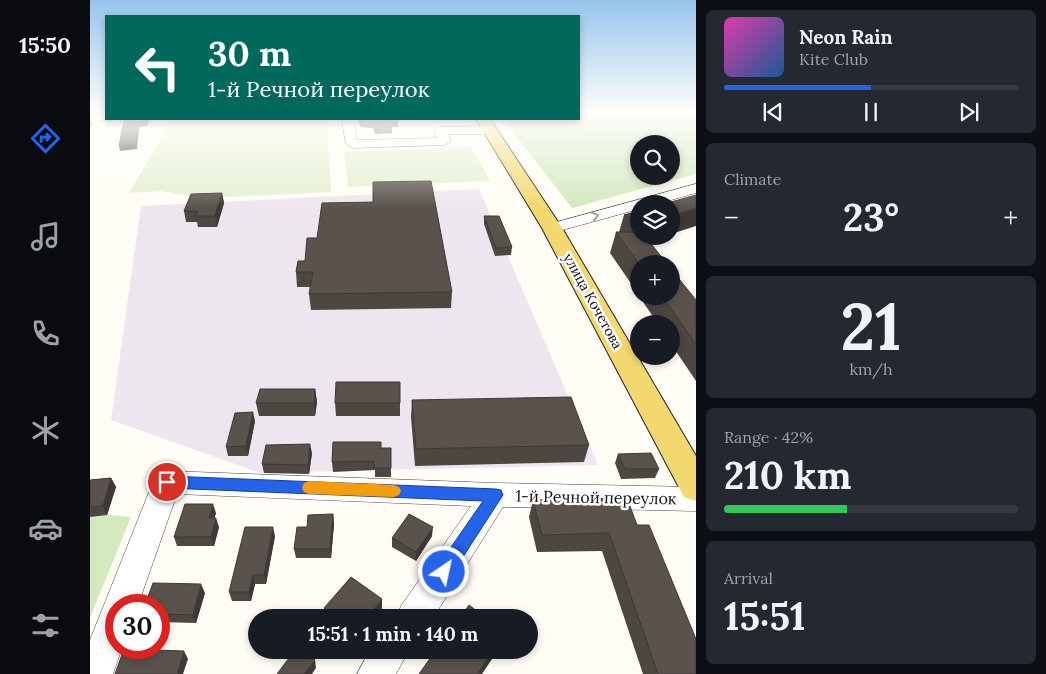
<!DOCTYPE html>
<meta charset="utf-8">
<style>
:root{--surface:#171b24;--page:#242831;--text:#f1f3f6;--muted:#9ea1a6;--line:#363941;--accent:#2563eb}
body{margin:0;font-family:Lora,serif;background:var(--page);color:var(--text);height:100vh;display:flex;flex-direction:column;font-size:19px;white-space:nowrap}
*{box-sizing:border-box;margin:0}
p{font-size:16px;color:var(--muted)}
.icon{flex:none;width:28px;height:28px;fill:none;stroke:currentColor;stroke-width:2;stroke-linecap:round;stroke-linejoin:round}
.map{position:relative;flex:1;overflow:hidden}
.details{display:flex;flex-direction:column;gap:10px;padding:10px;background:#0d0f14;width:350px}
.details>*{flex:none}
.top-card{position:absolute;left:15px;top:15px;width:475px;height:105px;border-radius:0px;box-shadow:0 2px 8px #0003;background:#00695c;color:#fff;overflow:hidden}
.buttons{position:absolute;left:540px;top:135px;display:grid;gap:10px}
.buttons a{display:grid;place-items:center;width:50px;height:50px;border-radius:50%;background:var(--surface);box-shadow:0 2px 8px #0003;font-size:25px}
.speed{position:absolute;left:15px;top:594px;display:flex;gap:10px;font-size:25px;font-weight:700;text-align:center}
.speed>*{display:grid;place-content:center;width:65px;height:65px;border-radius:50%;background:var(--surface);box-shadow:0 2px 8px #0003;line-height:1}
.speed .limit{border:8px solid #d22;background:#fff;color:#111}
.pin{position:absolute;display:grid;place-items:center;width:42px;height:42px;color:#fff;margin:-21px;border:2px solid #fff;border-radius:50%;box-shadow:0 1px 5px #0007}
.me{position:absolute;width:55px;margin:-28px;rotate:34deg;stroke-linejoin:round;filter:drop-shadow(0 0 4px #0008)}
.turn{display:flex;align-items:center;gap:18px;height:105px;padding:0 20px;font-size:22px}
.turn .icon{width:65px;height:65px;stroke-width:2.5}
.turn b{display:block;font-size:35px;line-height:42px}
.big{font-size:38px;font-weight:700;line-height:1.1}
.details .card{flex:1;display:flex;flex-direction:column;justify-content:center;gap:8px;min-width:0;padding:0 18px;border-radius:8px;background:var(--page)}
.details .dial{align-items:center;gap:0}
.dial b{font-size:65px;line-height:1}
.song{display:flex;align-items:center;gap:15px}
.cover{width:60px;height:60px;border-radius:8px;background:linear-gradient(135deg,hsl(320 70% 55%),hsl(210 70% 35%))}
.played{height:5px;border-radius:2px;background:linear-gradient(90deg,var(--accent) 50%,var(--line) 50%)}
.keys{display:flex;justify-content:space-around;direction:ltr}
.heat{display:flex;justify-content:space-between;align-items:center;font-size:28px;direction:ltr}
.charge{height:8px;border-radius:4px;background:linear-gradient(90deg,#34c759 42%,var(--line) 0)}
.trip{position:absolute;left:158px;top:609px;width:290px;height:50px;border-radius:25px;background:var(--surface);box-shadow:0 2px 8px #0003;font-weight:700;line-height:50px;text-align:center}
main{display:flex;flex:1;min-height:0}
.menu{display:flex;flex-direction:column;width:90px;justify-content:space-around;align-items:center;background:#090b0e;color:var(--muted)}
.menu .icon{width:35px;height:35px}
.menu .selected{color:var(--accent)}
.menu b{font-size:22px;color:var(--text)}
.map>svg:first-child{display:block}
</style>
<main>
<nav class="menu">
<b>15:50</b>
<svg class="icon selected" aria-label="directions" viewBox="0 0 24 24"><path d="M12 3l9 9-9 9-9-9zM9 14v-3h6M13 9l2 2-2 2"/></svg>
<svg class="icon" aria-label="music" viewBox="0 0 24 24"><path d="M9 18V5l10-2v13"/><circle cx="6" cy="18" r="3"/><circle cx="16" cy="16" r="3"/></svg>
<svg class="icon" aria-label="phone" viewBox="0 0 24 24"><path d="M5 4h4l2 5-3 2q2 4 5 5l2-3 5 2v4C11 20 4 13 5 4z"/></svg>
<svg class="icon" aria-label="climate" viewBox="0 0 24 24"><path d="M12 3v18M4 7l16 10M4 17L20 7"/></svg>
<svg class="icon" aria-label="car" viewBox="0 0 24 24"><path d="M5 17H2v-5l4-1 3-4h7l3 4 3 1v5h-3M9 17h6M6 11h13"/><circle cx="7" cy="17" r="2"/><circle cx="17" cy="17" r="2"/></svg>
<svg class="icon" aria-label="filters" viewBox="0 0 24 24"><path d="M4 7h16M4 17h16"/><circle cx="9" cy="7" r="2"/><circle cx="15" cy="17" r="2"/></svg>
</nav>
<div class="map">
<svg width="606" height="674" viewBox="0 0 606 674">
<rect width="100%" height="100%" fill="#fffdf5"/>
<!-- industrial -->
<polygon fill="#eee6ee" points="389,189 508,465 170,473 21,420 51,206"/>
<!-- green -->
<g fill="#d3e9be" fill-rule="evenodd">
<path d="M489 113H606V174L482 208 413 119H489ZM549 144H581V176H549Z"/>
<polygon points="0,513 41,517 0,618"/>
</g>
<!-- pitch -->
<g fill="#e4f0d0">
<polygon points="83,119 237,119 241,192 113,198 71,191 39,193"/>
<polygon points="381,147 400,181 258,187 254,152"/>
</g>
<g fill="none" stroke-linecap="round" stroke-linejoin="round">
<!-- minor casing -->
<g stroke="#444" stroke-width="1">
<g id="minor">
<polygon points="16,115 16,119 21,119 20,120 0,122 0,116"/>
<polygon points="252,119 263,119 267,140 347,138 344,131 350,127 401,126 407,130 401,134 358,134 361,141 355,145 262,148 256,144"/>
<polygon points="606,184 606,193 567,204 549,204 549,209 462,233 454,228 456,225"/>
<polygon points="77,471 405,483 606,487 606,511 413,507 343,618 306,618 311,606 381,506 87,494 48,605 26,605 26,648 32,648 23,674 0,674 0,640 63,482 67,474"/>
<polygon points="280,650 319,650 306,674 267,674"/>
</g>
</g>
<!-- major casing -->
<g stroke="#222" stroke-width="2">
<polygon id="major" points="386,119 400,119 472,228 606,456 606,501 594,497 452,228"/>
</g>
<!-- minor -->
<use href="#minor" fill="#fff" fill-rule="evenodd"/>
<!-- major -->
<use href="#major" fill="#f3d870" fill-rule="evenodd"/>
</g>
<!-- wall -->
<g fill="#4d4742">
<polygon points="268,119 308,119 308,127 302,127 302,133 285,134 283,128 270,127"/>
<polygon points="132,193 134,203 127,227 108,227 107,222 96,222 94,211"/>
<polygon points="549,211 549,236 559,241 549,264 549,295 520,253 526,232 529,232 534,215"/>
<polygon points="394,216 422,247 421,255 405,256 394,224"/>
<polygon points="208,261 362,292 361,308 221,310 219,294 220,287 207,287 206,272"/>
<polygon points="549,296 581,296 606,300 606,381 581,344 581,324 568,324"/>
<polygon points="310,382 310,416 246,416 245,403"/>
<polygon points="225,389 227,402 225,416 169,416 166,403"/>
<polygon points="322,400 499,445 494,462 325,466 321,417"/>
<polygon points="165,421 158,456 138,456 136,447"/>
<polygon points="291,448 301,448 301,477 285,477 285,470 243,472 242,462"/>
<polygon points="222,453 219,474 174,473 172,464"/>
<polygon points="528,454 569,469 565,478 531,479 525,463"/>
<polygon points="21,478 26,487 17,515 0,517 0,480"/>
<polygon points="443,500 547,525 606,674 553,674 512,551 447,552 439,517"/>
<polygon points="126,513 124,518 129,527 124,546 87,546 84,537"/>
<polygon points="243,514 244,524 241,558 206,558 204,549 217,527"/>
<polygon points="185,536 176,584 165,584 161,601 142,601 139,592"/>
<polygon points="342,536 326,561 302,547 302,538"/>
<polygon points="115,593 106,623 69,622 69,605"/>
<polygon points="234,608 292,608 285,618 236,618 236,617"/>
</g>
<!-- shaded-wall -->
<g fill="#3e3936">
<polygon points="0,118 2,124 0,128"/>
<polygon points="57,119 59,119 58,126 49,127 47,149 30,151 29,146 48,122"/>
<polygon points="132,193 134,203 127,227 125,216"/>
<polygon points="606,208 606,226 581,234 581,216"/>
<polygon points="549,236 574,236 546,245"/>
<polygon points="225,389 227,402 225,416 224,403"/>
<polygon points="163,412 165,421 158,456 156,446"/>
<polygon points="220,444 222,453 219,474 218,465"/>
<polygon points="21,478 26,487 17,515 13,506"/>
<polygon points="123,504 126,513 122,527 119,518"/>
<polygon points="243,514 244,524 241,558 240,549"/>
<polygon points="126,518 129,527 124,546 121,537"/>
<polygon points="183,527 185,536 176,584 174,575"/>
<polygon points="343,527 342,536 326,561 326,552"/>
<polygon points="163,575 165,584 161,601 159,592"/>
<polygon points="111,584 115,593 106,623 103,615"/>
<polygon points="292,599 292,608 285,618 277,618"/>
<polygon points="403,650 408,650 392,674 387,674"/>
<polygon points="94,651 98,659 93,674 87,674"/>
<polygon points="225,660 226,668 222,674 214,674"/>
</g>
<!-- building -->
<g fill="#59524d" stroke="#3e3936">
<polygon points="35,119 57,119 57,121 48,122 46,144 29,146 34,121"/>
<polygon points="284,119 301,119 302,121 285,122"/>
<polygon points="341,181 362,292 219,294 223,272 206,272 208,261 215,261 217,238 227,238 232,203 283,202 283,182"/>
<polygon points="132,193 125,216 105,216 108,211 94,211 101,194"/>
<polygon points="606,195 606,208 581,216 581,204 574,204"/>
<polygon points="549,211 549,223 534,215"/>
<polygon points="394,216 409,216 422,247 406,248"/>
<polygon points="526,232 549,232 549,236 555,236 577,264 549,264"/>
<polygon points="581,269 606,300 606,344 572,296 581,296"/>
<polygon points="246,382 310,382 310,403 245,403"/>
<polygon points="170,389 225,389 224,403 166,403"/>
<polygon points="481,397 499,445 326,449 322,400"/>
<polygon points="163,412 156,446 136,447 145,413"/>
<polygon points="243,442 291,442 291,448 301,448 301,468 284,468 284,461 242,462"/>
<polygon points="220,444 218,465 172,464 176,445"/>
<polygon points="561,453 569,469 535,469 528,454"/>
<polygon points="21,478 13,506 0,507 0,480"/>
<polygon points="537,498 547,525 559,525 606,639 606,674 568,674 519,533 452,535 443,500"/>
<polygon points="95,504 123,504 119,518 126,518 121,537 84,537"/>
<polygon points="243,514 240,549 204,549 207,527 217,527 218,515"/>
<polygon points="319,514 343,527 326,552 302,538"/>
<polygon points="155,527 183,527 174,575 163,575 159,592 139,592"/>
<polygon points="261,577 292,599 277,618 247,618 234,608"/>
<polygon points="63,583 111,584 103,615 69,614 69,605 55,605"/>
<polygon points="379,605 396,618 370,618"/>
<polygon points="34,649 94,651 87,674 25,674"/>
<polygon points="205,650 212,650 225,660 214,674 187,674"/>
<polygon points="346,650 403,650 387,674 329,674"/>
</g>
<!-- one-way arrows -->
<defs><path id="oneway-chevron" d="M-2-3.5L2.5 0L-2 3.5" fill="none" stroke-width="1.6" stroke-linecap="round" stroke-linejoin="round" transform="scale(1.25)"/></defs>
<use stroke="#a0a0a0" href="#oneway-chevron" transform="translate(505 216) rotate(-15)"/>
<!-- sky -->
<linearGradient id="sky" x2="0" y2="1"><stop stop-color="#96c4ed"/><stop offset="0.54" stop-color="#fffefa"/><stop offset="1" stop-color="#fffefa" stop-opacity="0"/></linearGradient>
<rect width="606" height="208" fill="url(#sky)"/>
<!-- route -->
<polygon fill="#2563eb" stroke="#184099" points="77,476 406,489 411,490 413,495 360,577 354,579 348,577 346,572 348,566 393,501 77,488 72,486 69,482 72,478"/>
<!-- slow -->
<polygon fill="#f59e0b" points="219,481 304,485 309,487 311,491 309,495 304,497 219,494 214,492 212,488 214,483"/>
<g text-anchor="middle" stroke-width="5" stroke-linejoin="round" paint-order="stroke">
<!-- street labels -->
<g font-size="14" fill="#111" stroke="#fff">
<text transform="translate(503 301) rotate(61)" y="5">улица Кочетова</text>
</g>
<!-- near-street labels -->
<g font-size="16" fill="#111" stroke="#fff">
<text transform="translate(506 497) rotate(1)" y="6">1-й Речной переулок</text>
</g>
</g>
</svg>
<div class="buttons">
<a><svg class="icon" aria-label="search" viewBox="0 0 24 24"><circle cx="10" cy="10" r="6"/><path d="M15 15l6 6"/></svg></a>
<a><svg class="icon" aria-label="layers" viewBox="0 0 24 24"><path d="M12 4l9 5-9 5-9-5zM3 14l9 5 9-5"/></svg></a>
<a>+</a>
<a>−</a>
</div>
<div class="speed"><div class="limit">30</div></div>
<div class="pin" style="left:77px;top:482px;background:#d93025"><svg class="icon" aria-label="arrive" viewBox="0 0 24 24"><path d="M6 21V4h12l-3 4 3 4H6"/></svg></div>
<svg class="me" style="left:354px;top:572px" viewBox="-20 -20 40 40"><circle r="17" fill="#2563eb" stroke="#fff" stroke-width="3"/><path d="M0-11L8 9 0 5-8 9z" fill="#fff"/></svg>
<div class="trip">15:51 · 1 min · 140 m</div>
<div class="top-card">
<div class="turn"><svg class="icon" aria-label="left" viewBox="0 0 24 24"><path d="M17 20v-9H6M10 6l-5 5 5 5"/></svg><div><b>30 m</b>1-й Речной переулок</div></div>
</div>
</div>
<section class="details">
<div class="card">
<div class="song"><i class="cover"></i><div><b>Neon Rain</b><p>Kite Club</p></div></div>
<div class="played"></div>
<div class="keys"><svg class="icon" aria-label="previous" viewBox="0 0 24 24"><path d="M18 5L8 12l10 7zM5 5v14"/></svg><svg class="icon" aria-label="pause" viewBox="0 0 24 24"><path d="M8 5v14M16 5v14"/></svg><svg class="icon" aria-label="next" viewBox="0 0 24 24"><path d="M6 5l10 7-10 7zM19 5v14"/></svg></div>
</div>
<div class="card"><p>Climate</p>
<div class="heat"><a>−</a><b class="big">23°</b><a>+</a></div>
</div>
<div class="card dial"><b>21</b><p>km/h</p></div>
<div class="card"><p>Range · 42%</p><b class="big">210 km</b><div class="charge"></div></div>
<div class="card"><p>Arrival</p><b class="big">15:51</b></div>
</section>
</main>
